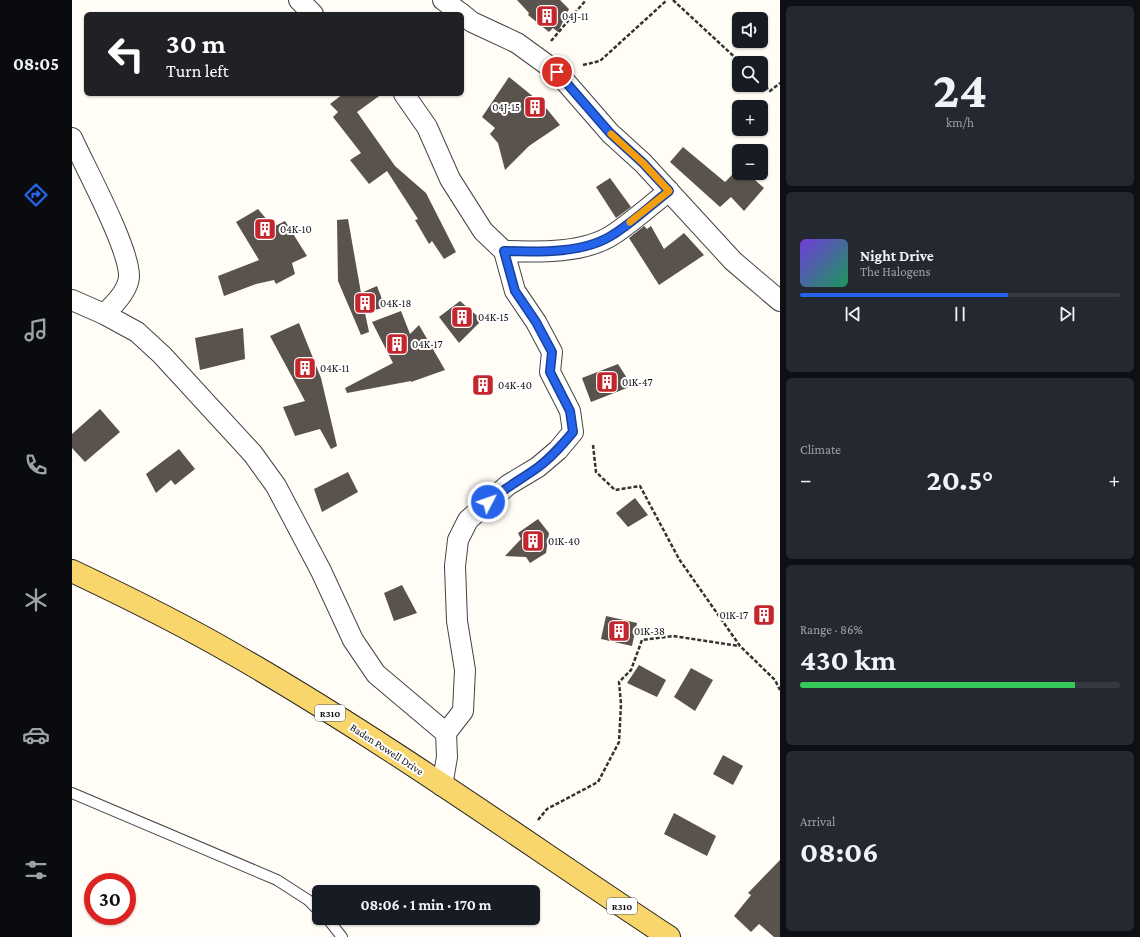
<!DOCTYPE html>
<meta charset="utf-8">
<style>
:root{--surface:#171b24;--page:#242831;--text:#f1f3f6;--muted:#9ea1a6;--line:#363941;--accent:#2563eb}
body{margin:0;font-family:"Crimson Pro",serif;background:var(--page);color:var(--text);height:100vh;display:flex;flex-direction:column;font-size:15px;white-space:nowrap}
*{box-sizing:border-box;margin:0}
p{font-size:13px;color:var(--muted)}
.icon{flex:none;width:22px;height:22px;fill:none;stroke:currentColor;stroke-width:2;stroke-linecap:round;stroke-linejoin:round}
.map{position:relative;flex:1;overflow:hidden}
.sheet{display:flex;flex-direction:column;gap:6px;padding:6px;background:#0d0f14;width:360px}
.sheet>*{flex:none}
.banner{position:absolute;left:12px;top:12px;width:380px;height:84px;border-radius:6px;box-shadow:0 1px 3px #0004;background:#202124;color:#fff;overflow:hidden}
.buttons{position:absolute;left:660px;top:12px;display:grid;gap:8px}
.buttons a{display:grid;place-items:center;width:36px;height:36px;border-radius:6px;background:var(--surface);box-shadow:0 1px 3px #0004;font-size:20px}
.speed{position:absolute;left:12px;top:873px;display:flex;gap:8px;font-size:20px;font-weight:700;text-align:center}
.speed>*{display:grid;place-content:center;width:52px;height:52px;border-radius:50%;background:var(--surface);box-shadow:0 1px 3px #0004;line-height:1}
.speed .limit{border:6px solid #d22;background:#fff;color:#111}
.pin{position:absolute;display:grid;place-items:center;width:34px;height:34px;color:#fff;margin:-17px;border:2px solid #fff;border-radius:50%;box-shadow:0 1px 4px #0007}
.me{position:absolute;width:44px;margin:-22px;rotate:49deg;stroke-linejoin:round;filter:drop-shadow(0 0 3px #0008)}
.turn{display:flex;align-items:center;gap:14px;height:84px;padding:0 16px;font-size:18px}
.turn .icon{width:52px;height:52px;stroke-width:2.5}
.turn b{display:block;font-size:28px;line-height:34px}
.big{font-size:30px;font-weight:700;line-height:1.1}
.sheet .widget{flex:1;display:flex;flex-direction:column;justify-content:center;gap:6px;min-width:0;padding:0 14px;border-radius:6px;background:var(--page)}
.sheet .dial{align-items:center;gap:0}
.dial b{font-size:52px;line-height:1}
.song{display:flex;align-items:center;gap:12px}
.cover{width:48px;height:48px;border-radius:6px;background:linear-gradient(135deg,hsl(260 70% 55%),hsl(150 70% 35%))}
.played{height:4px;border-radius:2px;background:linear-gradient(90deg,var(--accent) 65%,var(--line) 65%)}
.keys{display:flex;justify-content:space-around;direction:ltr}
.heat{display:flex;justify-content:space-between;align-items:center;font-size:22px;direction:ltr}
.charge{height:6px;border-radius:3px;background:linear-gradient(90deg,#34c759 86%,var(--line) 0)}
.trip{position:absolute;left:240px;top:885px;width:228px;height:40px;border-radius:6px;background:var(--surface);box-shadow:0 1px 3px #0004;font-weight:700;line-height:40px;text-align:center}
main{display:flex;flex:1;min-height:0}
.tab-bar{display:flex;flex-direction:column;width:72px;justify-content:space-around;align-items:center;background:#090b0e;color:var(--muted)}
.tab-bar .icon{width:28px;height:28px}
.tab-bar .on{color:var(--accent)}
.tab-bar b{font-size:18px;color:var(--text)}
.map>svg:first-child{display:block}
</style>
<main>
<nav class="tab-bar">
<b>08:05</b>
<svg class="icon on" aria-label="directions" viewBox="0 0 24 24"><path d="M12 3l9 9-9 9-9-9zM9 14v-3h6M13 9l2 2-2 2"/></svg>
<svg class="icon" aria-label="music" viewBox="0 0 24 24"><path d="M9 18V5l10-2v13"/><circle cx="6" cy="18" r="3"/><circle cx="16" cy="16" r="3"/></svg>
<svg class="icon" aria-label="phone" viewBox="0 0 24 24"><path d="M5 4h4l2 5-3 2q2 4 5 5l2-3 5 2v4C11 20 4 13 5 4z"/></svg>
<svg class="icon" aria-label="climate" viewBox="0 0 24 24"><path d="M12 3v18M4 7l16 10M4 17L20 7"/></svg>
<svg class="icon" aria-label="car" viewBox="0 0 24 24"><path d="M5 17H2v-5l4-1 3-4h7l3 4 3 1v5h-3M9 17h6M6 11h13"/><circle cx="7" cy="17" r="2"/><circle cx="17" cy="17" r="2"/></svg>
<svg class="icon" aria-label="filters" viewBox="0 0 24 24"><path d="M4 7h16M4 17h16"/><circle cx="9" cy="7" r="2"/><circle cx="15" cy="17" r="2"/></svg>
</nav>
<div class="map">
<svg width="708" height="937" viewBox="0 0 708 937">
<rect width="100%" height="100%" fill="#fffdf5"/>
<!-- building -->
<g fill="#5a524d">
<polygon points="445,0 488,0 497,9 486,32 481,28 477,32 456,15 457,13"/>
<polygon points="437,77 463,98 465,97 488,125 457,146 433,170 426,143 418,134 423,128 410,117"/>
<polygon points="271,94 310,94 285,112 323,166 354,193 384,252 372,259 360,241 357,244 343,220 346,219 315,171 297,184 278,160 289,153 261,117 266,112 258,104"/>
<polygon points="611,147 653,182 667,168 667,173 675,173 692,188 672,211 659,197 648,207 598,162"/>
<polygon points="538,178 559,207 544,218 524,187"/>
<polygon points="186,209 201,227 213,221 235,256 220,263 223,274 204,284 202,280 184,284 152,296 146,276 187,260 164,222"/>
<polygon points="276,219 289,293 305,286 313,307 293,313 297,332 289,335 266,281 265,220"/>
<polygon points="572,226 575,229 579,226 592,249 612,233 632,255 587,285 557,238"/>
<polygon points="388,301 410,320 387,343 367,317"/>
<polygon points="329,311 338,334 347,325 373,370 339,382 339,381 275,393 273,388 321,363 300,322"/>
<polygon points="227,323 249,378 265,446 259,449 248,429 223,436 211,407 233,401 198,336"/>
<polygon points="171,328 173,359 128,370 123,338"/>
<polygon points="546,364 560,386 519,402 510,378"/>
<polygon points="28,409 48,432 13,462 0,448 0,434"/>
<polygon points="107,449 123,469 103,485 99,480 84,493 74,474"/>
<polygon points="276,472 286,492 250,512 242,489"/>
<polygon points="563,498 576,515 556,527 544,513"/>
<polygon points="466,519 477,533 474,553 458,563 454,557 433,556 449,539 446,533"/>
<polygon points="330,585 345,613 322,621 312,593"/>
<polygon points="534,616 565,623 560,646 529,639"/>
<polygon points="567,665 594,680 585,697 555,683"/>
<polygon points="619,668 641,680 623,711 602,697"/>
<polygon points="651,755 671,766 661,785 641,774"/>
<polygon points="602,813 644,836 635,856 592,834"/>
<polygon points="708,860 708,937 702,937 687,924 679,932 662,916 679,895 676,893"/>
</g>
<g fill="none" stroke-linecap="round" stroke-linejoin="round">
<!-- service casing -->
<g stroke="#444" stroke-width="12">
<g id="service">
<polyline points="0,793 205,880 236,900 247,911"/>
<polyline points="255,918 270,937"/>
</g>
</g>
<!-- minor casing -->
<g stroke="#444" stroke-width="22">
<g id="minor">
<polyline points="227,0 241,14"/>
<polyline points="371,0 390,14"/>
<polyline points="390,14 400,22 445,43 485,72 538,133 571,163 661,261 708,301"/>
<polyline points="332,94 355,127 378,179 411,231 432,251 443,291 464,322 480,352 478,372 498,411 501,432 486,450 466,467 436,485 396,520 386,540 383,566 385,621 393,670 391,711 374,733"/>
<path d="M0 138C13 167 58 249 57 277 56 291 42 305 32 314"/>
<path d="M432 251C465 252 513 254 542 234 561 221 579 205 597 191"/>
<polyline points="0,300 32,314 65,332 90,355 181,454 204,486 249,571 281,640 304,674 374,733 375,757 370,786"/>
</g>
</g>
<!-- primary casing -->
<g stroke="#222" stroke-width="24">
<path id="primary" d="M0 571C55 597 110 624 163 655 313 741 453 842 597 937"/>
</g>
<!-- path -->
<g stroke="#333" stroke-width="2.5" stroke-dasharray="4 2" stroke-linecap="butt">
<polyline points="601,0 669,63"/>
<polyline points="479,41 514,0"/>
<polyline points="511,65 528,61 595,0"/>
<polyline points="689,82 698,91 708,83"/>
<polyline points="521,445 524,472 543,490 568,486 607,559 668,646 703,680 708,690"/>
<polyline points="466,820 475,809 526,782 547,742 549,704 547,682 559,670 570,640 601,636 667,646"/>
</g>
<!-- service -->
<use href="#service" stroke="#fff" stroke-width="10"/>
<!-- minor -->
<use href="#minor" stroke="#fff" stroke-width="20"/>
<!-- primary -->
<use href="#primary" stroke="#f9d66b" stroke-width="22"/>
</g>
<g fill="none" stroke-linecap="round" stroke-linejoin="round">
<!-- route casing -->
<g stroke="#184099" stroke-width="10">
<path id="route" d="M416 502C433 488 448 480 465 468 479 458 490 445 501 432L498 411 478 372 480 352 464 322 443 291 432 251C465 252 513 254 542 234 561 222 579 205 597 191L571 163 538 133 485 72"/>
</g>
<!-- route -->
<use href="#route" stroke="#2563eb" stroke-width="7"/>
<!-- slow -->
<polyline stroke="#f59e0b" stroke-width="7" points="539,134 571,163 597,191 558,222"/>
</g>
<!-- icons -->
<defs>
<g id="building-square" transform="scale(1.15)"><rect x="-9" y="-9" width="18" height="18" rx="4" fill="#c4262e" stroke="#fff"/><path d="M-4-6H4V6H1V3H-1V6H-4ZM-2.5-4.3h1.7v1.8h-1.7ZM.8-4.3h1.7v1.8H.8ZM-2.5-1h1.7V.8h-1.7ZM.8-1h1.7V.8H.8Z" fill="#fff"/></g>
</defs>
<g fill-rule="evenodd">
<use href="#building-square" x="475" y="16"/>
<use href="#building-square" x="463" y="107"/>
<use href="#building-square" x="193" y="229"/>
<use href="#building-square" x="293" y="303"/>
<use href="#building-square" x="390" y="317"/>
<use href="#building-square" x="325" y="344"/>
<use href="#building-square" x="233" y="368"/>
<use href="#building-square" x="535" y="382"/>
<use href="#building-square" x="411" y="385"/>
<use href="#building-square" x="461" y="541"/>
<use href="#building-square" x="692" y="615"/>
<use href="#building-square" x="547" y="631"/>
</g>
<g text-anchor="middle" stroke-width="4" stroke-linejoin="round" paint-order="stroke">
<!-- shield labels -->
<g fill="#fff" stroke="#585858" stroke-width="1">
<rect x="243" y="705" width="30" height="16" rx="3"/>
<rect x="535" y="898" width="30" height="16" rx="3"/>
</g>
<g font-size="10" font-weight="bold" fill="#111">
<text x="258" y="717">R310</text>
<text x="550" y="910">R310</text>
</g>
<!-- poi labels -->
<g font-size="11" fill="#111" stroke="#fff" text-anchor="start">
<text x="490" y="20">04J-11</text>
<text x="448" y="111" text-anchor="end">04J-15</text>
<text x="208" y="233">04K-10</text>
<text x="308" y="307">04K-18</text>
<text x="406" y="321">04K-15</text>
<text x="340" y="348">04K-17</text>
<text x="248" y="372">04K-11</text>
<text x="550" y="386">01K-47</text>
<text x="426" y="389">04K-40</text>
<text x="476" y="545">01K-40</text>
<text x="676" y="619" text-anchor="end">01K-17</text>
<text x="562" y="635">01K-38</text>
</g>
<!-- street labels -->
<g font-size="11" fill="#111" stroke="#fff">
<text transform="translate(315 749) rotate(33)" y="4">Baden Powell Drive</text>
</g>
</g>
</svg>
<div class="buttons">
<a><svg class="icon" aria-label="sound" viewBox="0 0 24 24"><path d="M4 9h4l5-4v14l-5-4H4zM17 9q2 3 0 6"/></svg></a>
<a><svg class="icon" aria-label="search" viewBox="0 0 24 24"><circle cx="10" cy="10" r="6"/><path d="M15 15l6 6"/></svg></a>
<a>+</a>
<a>−</a>
</div>
<div class="speed"><div class="limit">30</div></div>
<div class="pin" style="left:485px;top:72px;background:#d93025"><svg class="icon" aria-label="arrive" viewBox="0 0 24 24"><path d="M6 21V4h12l-3 4 3 4H6"/></svg></div>
<svg class="me" style="left:416px;top:502px" viewBox="-20 -20 40 40"><circle r="17" fill="#2563eb" stroke="#fff" stroke-width="3"/><path d="M0-11L8 9 0 5-8 9z" fill="#fff"/></svg>
<div class="trip">08:06 · 1 min · 170 m</div>
<div class="banner">
<div class="turn"><svg class="icon" aria-label="left" viewBox="0 0 24 24"><path d="M17 20v-9H6M10 6l-5 5 5 5"/></svg><div><b>30 m</b>Turn left</div></div>
</div>
</div>
<section class="sheet">
<div class="widget dial"><b>24</b><p>km/h</p></div>
<div class="widget">
<div class="song"><i class="cover"></i><div><b>Night Drive</b><p>The Halogens</p></div></div>
<div class="played"></div>
<div class="keys"><svg class="icon" aria-label="previous" viewBox="0 0 24 24"><path d="M18 5L8 12l10 7zM5 5v14"/></svg><svg class="icon" aria-label="pause" viewBox="0 0 24 24"><path d="M8 5v14M16 5v14"/></svg><svg class="icon" aria-label="next" viewBox="0 0 24 24"><path d="M6 5l10 7-10 7zM19 5v14"/></svg></div>
</div>
<div class="widget"><p>Climate</p>
<div class="heat"><a>−</a><b class="big">20.5°</b><a>+</a></div>
</div>
<div class="widget"><p>Range · 86%</p><b class="big">430 km</b><div class="charge"></div></div>
<div class="widget"><p>Arrival</p><b class="big">08:06</b></div>
</section>
</main>
